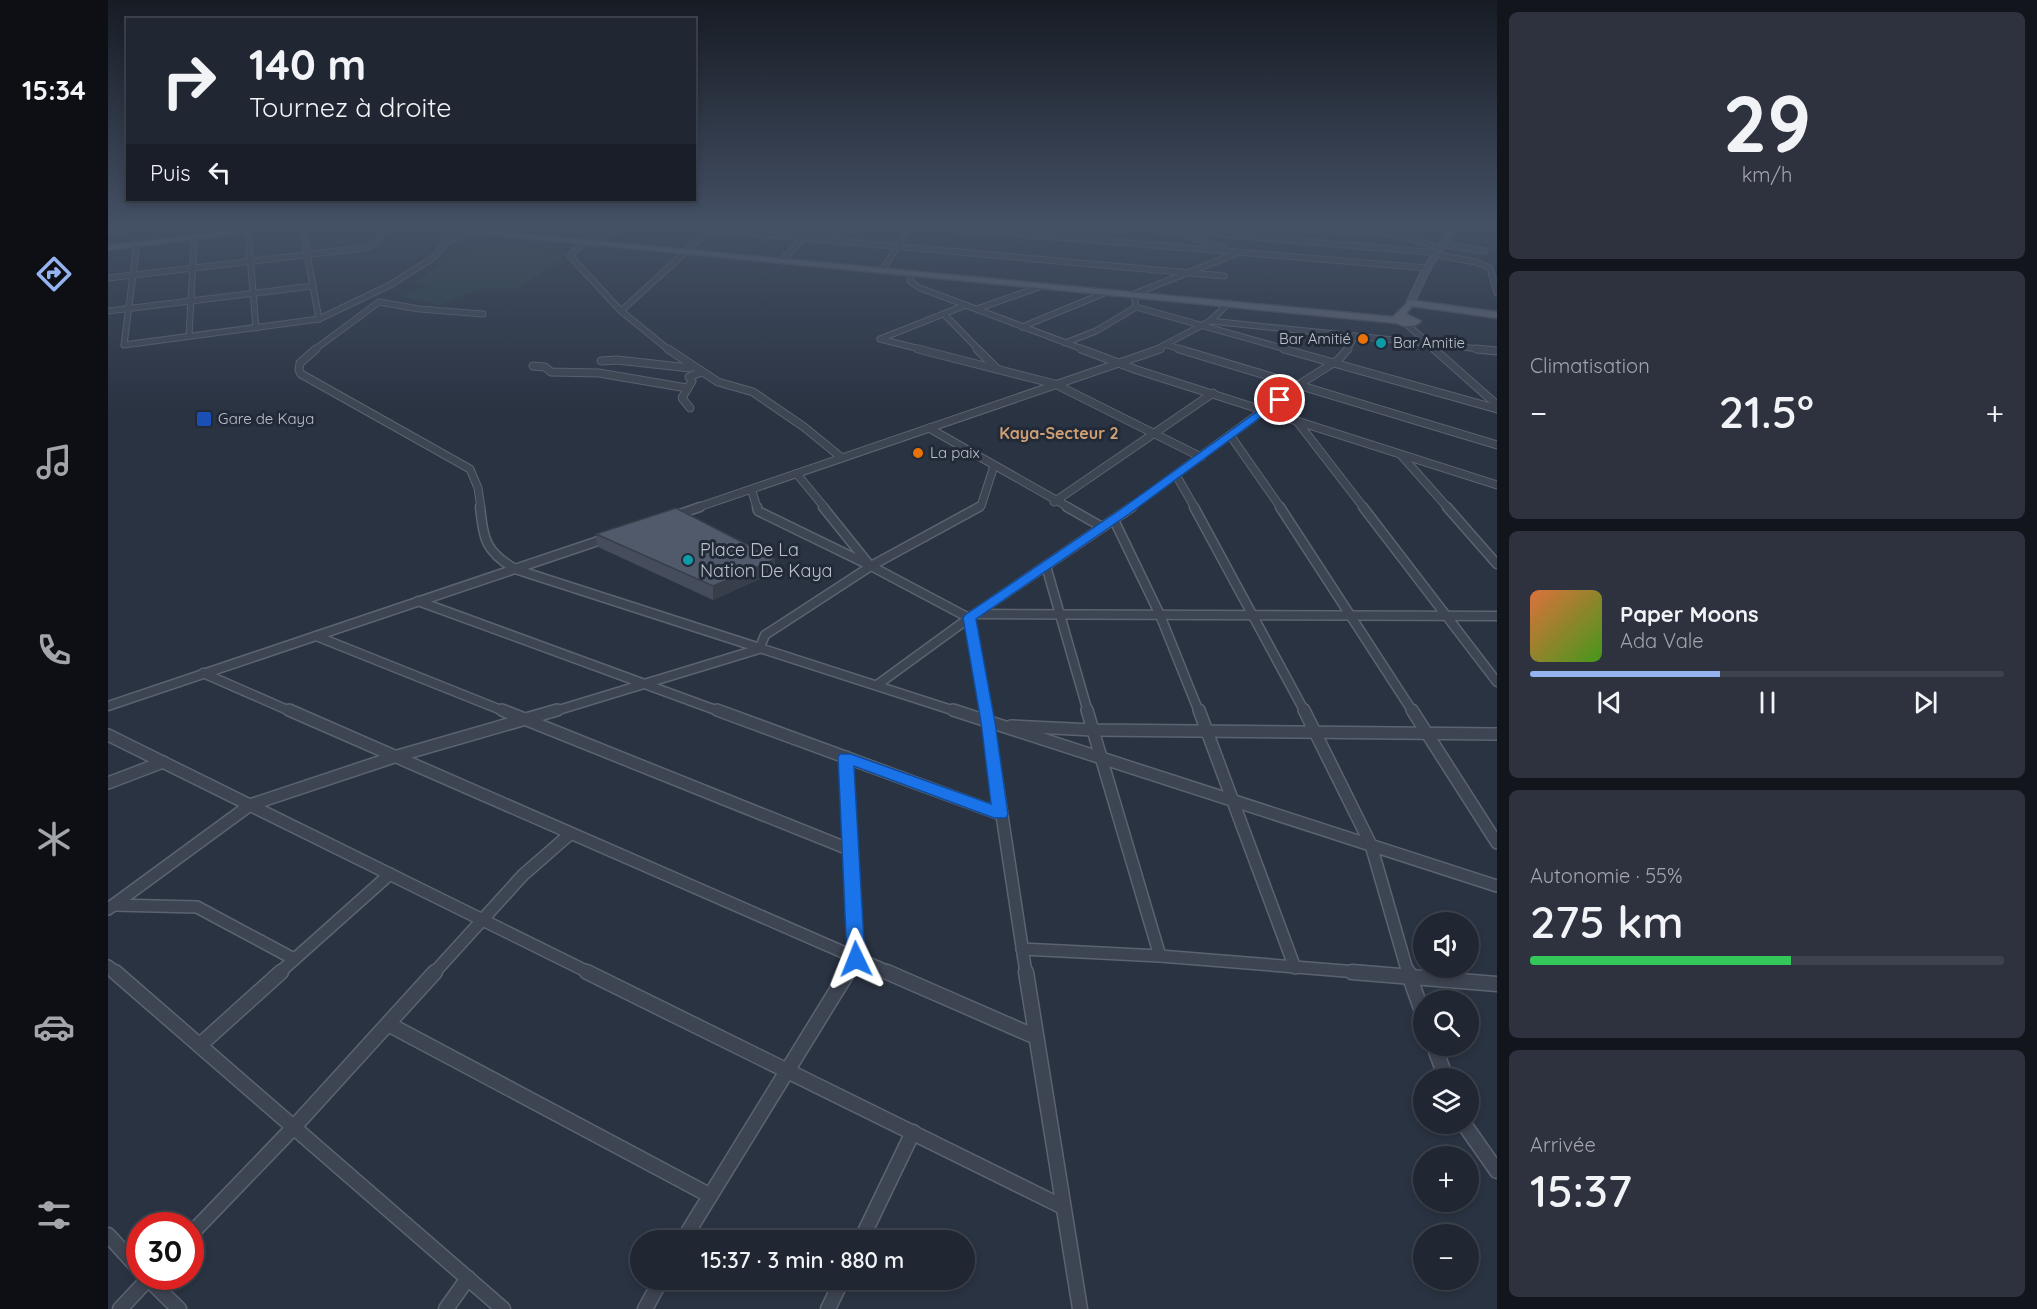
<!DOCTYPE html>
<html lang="fr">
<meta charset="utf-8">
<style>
:root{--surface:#202632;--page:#2d323e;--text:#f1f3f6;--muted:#a2a5ac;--line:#3d434d;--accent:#95b2f1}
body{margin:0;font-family:Quicksand,sans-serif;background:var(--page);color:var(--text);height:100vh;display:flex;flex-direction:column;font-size:22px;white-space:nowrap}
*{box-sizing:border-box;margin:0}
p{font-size:20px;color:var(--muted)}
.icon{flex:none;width:33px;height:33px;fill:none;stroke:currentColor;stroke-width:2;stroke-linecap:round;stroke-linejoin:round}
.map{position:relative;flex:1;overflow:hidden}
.details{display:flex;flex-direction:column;gap:12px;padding:12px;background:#12151c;width:540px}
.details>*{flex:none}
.top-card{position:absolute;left:18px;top:18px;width:570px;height:183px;border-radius:0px;box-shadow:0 3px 9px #0003,0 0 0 2px var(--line);background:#202632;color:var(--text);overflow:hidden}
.tools{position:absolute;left:1305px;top:912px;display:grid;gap:12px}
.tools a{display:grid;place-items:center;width:66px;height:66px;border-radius:50%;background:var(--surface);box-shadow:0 3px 9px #0003,0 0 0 2px var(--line);font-size:30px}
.speed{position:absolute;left:18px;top:1212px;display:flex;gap:12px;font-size:30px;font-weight:700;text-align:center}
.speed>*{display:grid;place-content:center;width:78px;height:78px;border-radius:50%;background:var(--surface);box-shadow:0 3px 9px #0003,0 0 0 2px var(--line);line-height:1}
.speed .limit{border:9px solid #d22;background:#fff;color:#111}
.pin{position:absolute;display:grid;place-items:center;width:51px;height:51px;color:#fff;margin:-26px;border:3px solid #fff;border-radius:50%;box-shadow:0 2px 6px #0007}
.me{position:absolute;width:66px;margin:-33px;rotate:358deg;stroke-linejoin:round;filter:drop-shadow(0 0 4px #0008)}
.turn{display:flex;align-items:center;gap:21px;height:126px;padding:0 24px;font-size:27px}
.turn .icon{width:78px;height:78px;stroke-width:2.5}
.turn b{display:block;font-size:42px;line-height:51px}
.then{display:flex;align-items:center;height:57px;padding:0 24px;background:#0003;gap:12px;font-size:22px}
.big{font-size:45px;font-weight:600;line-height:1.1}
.details .tile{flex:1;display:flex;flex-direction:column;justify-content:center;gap:9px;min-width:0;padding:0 21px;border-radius:9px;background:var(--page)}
.details .dial{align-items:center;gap:0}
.dial b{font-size:78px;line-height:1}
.song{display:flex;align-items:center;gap:18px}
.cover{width:72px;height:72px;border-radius:9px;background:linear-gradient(135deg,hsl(20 70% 55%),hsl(100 70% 35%))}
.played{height:6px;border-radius:3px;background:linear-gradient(90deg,var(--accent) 40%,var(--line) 40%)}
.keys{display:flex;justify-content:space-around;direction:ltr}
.heat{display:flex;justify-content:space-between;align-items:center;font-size:33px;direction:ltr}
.charge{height:9px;border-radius:4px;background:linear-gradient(90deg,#34c759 55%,var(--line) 0)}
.trip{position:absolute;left:522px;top:1230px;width:345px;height:60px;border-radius:30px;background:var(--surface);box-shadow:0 3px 9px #0003,0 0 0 2px var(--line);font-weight:600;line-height:60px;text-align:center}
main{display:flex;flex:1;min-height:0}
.tabs{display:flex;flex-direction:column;width:108px;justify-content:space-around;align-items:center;background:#0d0f14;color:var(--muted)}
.tabs .icon{width:42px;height:42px}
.tabs .active{color:var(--accent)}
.tabs b{font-size:27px;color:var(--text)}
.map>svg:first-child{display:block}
</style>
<main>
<nav class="tabs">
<b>15:34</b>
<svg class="icon active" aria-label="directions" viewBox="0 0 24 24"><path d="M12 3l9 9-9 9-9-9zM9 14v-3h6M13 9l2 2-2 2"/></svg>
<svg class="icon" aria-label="music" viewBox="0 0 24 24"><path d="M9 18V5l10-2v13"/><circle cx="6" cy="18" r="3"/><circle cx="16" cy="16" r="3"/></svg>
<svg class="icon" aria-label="phone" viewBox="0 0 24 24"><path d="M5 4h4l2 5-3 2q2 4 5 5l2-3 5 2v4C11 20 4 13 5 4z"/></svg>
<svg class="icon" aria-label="climate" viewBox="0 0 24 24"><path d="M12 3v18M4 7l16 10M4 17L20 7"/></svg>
<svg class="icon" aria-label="car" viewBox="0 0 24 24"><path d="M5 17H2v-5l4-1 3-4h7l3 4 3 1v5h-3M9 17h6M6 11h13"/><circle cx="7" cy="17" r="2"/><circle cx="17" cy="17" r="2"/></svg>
<svg class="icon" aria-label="filters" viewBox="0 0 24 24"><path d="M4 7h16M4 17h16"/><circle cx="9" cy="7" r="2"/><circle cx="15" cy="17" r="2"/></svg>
</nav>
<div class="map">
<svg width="1389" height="1309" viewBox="0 0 1389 1309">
<rect width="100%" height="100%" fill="#2a3342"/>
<!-- green -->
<polygon fill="#2c4043" points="390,245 459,253 456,258 411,288 374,288 332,305 295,297 322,285 306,284 352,250 364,251"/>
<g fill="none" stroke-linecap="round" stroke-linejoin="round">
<!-- street-far4 casing -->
<g stroke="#5c6370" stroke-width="7">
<g id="street-far4">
<polyline points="194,226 211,319"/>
<polyline points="564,226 1116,276"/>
<polyline points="819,226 1319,268"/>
<polyline points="1018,226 1331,253"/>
<polyline points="1193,226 1282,234"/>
<polyline points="0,231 45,226"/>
<polyline points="140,231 148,328"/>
<polyline points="372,232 390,226"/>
<polyline points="1278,232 1334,248"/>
<polyline points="1077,235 1116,248"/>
<polyline points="671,236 679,226"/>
<polyline points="721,240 732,226"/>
<polyline points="476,243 462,256 513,311 561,350"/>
<polyline points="29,244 16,345 211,319 282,285 325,258 339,242 368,226"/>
<polyline points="489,244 512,226"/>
<polyline points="1336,245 1377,251"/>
<polyline points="1329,255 1368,262 1382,268 1389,293"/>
<polyline points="674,261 695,238"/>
<polyline points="774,271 802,226"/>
<polyline points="803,273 802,281 812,288 977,350"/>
<polyline points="0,278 256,248 270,242 276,226"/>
<polyline points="1028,307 1181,350"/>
<polyline points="869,309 934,286"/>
<polyline points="0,311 205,286"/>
<polyline points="513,311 604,228"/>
<polyline points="836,314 871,350"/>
<polyline points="1102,321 1382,350"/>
<polyline points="1296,322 1328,350"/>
<polyline points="914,327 999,292"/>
<polyline points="81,336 87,226"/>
<polyline points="772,339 816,350"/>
<polyline points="772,339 858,305"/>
<polyline points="957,343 988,331 1028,307 1026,294 1127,254"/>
<polyline points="1059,345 1076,350"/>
<polyline points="206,350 271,302 311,309 375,314"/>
<polyline points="1047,350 1102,321 1121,303"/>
<polyline points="1239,350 1247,336"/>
</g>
</g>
<!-- street-far3 casing -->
<g stroke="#5c6370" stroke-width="9">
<g id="street-far3">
<polyline points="208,349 192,363 191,370 193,374 362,469 370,488 373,508"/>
<polyline points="560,349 610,382 645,392 696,427 734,458"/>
<polyline points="810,349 947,384 1093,457"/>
<polyline points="869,349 888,368"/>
<polyline points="973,349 1029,370 1389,485"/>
<polyline points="1071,349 1389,445"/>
<polyline points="1176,349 1389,409"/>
<polyline points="1326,349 1389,405"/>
<polyline points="1368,349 1389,351"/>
<polyline points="493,361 509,360 582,368"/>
<polyline points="425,366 437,367 443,372 491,373 579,388"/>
<polyline points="582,408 574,398 584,381 581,377 593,372"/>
<polyline points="1188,420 1256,508"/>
<polyline points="821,428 962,508"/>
<polyline points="1122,435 1173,508"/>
<polyline points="1293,455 1340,508"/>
<polyline points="689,474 717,508"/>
<polyline points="1068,475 1087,508"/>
<polyline points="644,491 649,508"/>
<polyline points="946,502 1105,393"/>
<polyline points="588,508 1052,349"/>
<polyline points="868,508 873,506 886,466"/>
<polyline points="1022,508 1192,384 1230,360 1240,349"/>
</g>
</g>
<!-- street-far2 casing -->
<g stroke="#5c6370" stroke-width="11">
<g id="street-far2">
<path d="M372 507C376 540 377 551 407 569L850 712"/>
<polyline points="649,507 650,511 763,566"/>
<polyline points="715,507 760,563"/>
<polyline points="959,507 994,527"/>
<polyline points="1086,507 1197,712"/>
<polyline points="1172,507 1305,712"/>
<polyline points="1255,507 1389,682"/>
<polyline points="1339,507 1389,564"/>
<polyline points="566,516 592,507"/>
<polyline points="1006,520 1052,615 1091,712"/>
<polyline points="938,566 980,712"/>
<polyline points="310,601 613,712"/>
<polyline points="868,614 1389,616"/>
<polyline points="208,636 398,712"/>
<polyline points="95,673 184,712"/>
<polyline points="769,685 861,618 763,566 871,507"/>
<polyline points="0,706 499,538"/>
<polyline points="444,712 651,649 657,635 763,566"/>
<polyline points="878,712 861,618 1024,507"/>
</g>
</g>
<!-- street-far1 casing -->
<g stroke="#5c6370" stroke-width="14">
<g id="street-far1">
<polyline points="181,710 783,973"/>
<polyline points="394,710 743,850"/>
<polyline points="609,710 892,814"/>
<polyline points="845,710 1389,886"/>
<polyline points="878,710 918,973"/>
<polyline points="979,710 1052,956"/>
<polyline points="1091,710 1187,968"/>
<polyline points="1196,710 1263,845 1300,973"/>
<polyline points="1304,710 1389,843"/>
<polyline points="903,726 985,730 1389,734"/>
<polyline points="0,735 482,973"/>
<polyline points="738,757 748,959 739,973"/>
<polyline points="0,783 55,762"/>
<polyline points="6,905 89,907 186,959"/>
<polyline points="0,909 142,805 286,757 449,710"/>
<polyline points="914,949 1052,956 1262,973"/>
<polyline points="0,966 9,973"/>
<polyline points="171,973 282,874"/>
<polyline points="326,973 415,875 462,834"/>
</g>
</g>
<!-- street casing -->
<g stroke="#5c6370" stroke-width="17">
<g id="street">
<polyline points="7,972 395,1309"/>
<polyline points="479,972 955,1207"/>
<polyline points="779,972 928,1037"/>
<polyline points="918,972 972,1309"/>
<polyline points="1244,972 1389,984"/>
<polyline points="1300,972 1316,1017"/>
<polyline points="280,1024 601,1195"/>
<polyline points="92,1045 173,972"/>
<polyline points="1326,1046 1338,1078"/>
<polyline points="1356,1124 1389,1171"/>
<polyline points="0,1235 32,1270"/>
<polyline points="82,1235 186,1127 327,972"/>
<polyline points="575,1240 740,972"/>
<polyline points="753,1240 805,1132"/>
<polyline points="37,1276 71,1309"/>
<polyline points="12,1309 43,1276"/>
<polyline points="338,1309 360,1278"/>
<polyline points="537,1309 553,1280"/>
<polyline points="720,1309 734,1280"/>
</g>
</g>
<!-- secondary casing -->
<g stroke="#5c6370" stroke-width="2">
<polygon id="secondary" points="1343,226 1350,226 1323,268 1306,303 1299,305 1298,303 1315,268"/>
</g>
<!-- primary casing -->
<g stroke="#474e5c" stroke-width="3">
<g id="primary">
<polygon points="162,226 188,226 0,250 0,246"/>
<path d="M296 226H328L1285 317 1302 300 1389 312V318L1304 306 1298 314 1313 321C1306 328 1296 327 1288 323Z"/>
</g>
</g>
<!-- street-far4 -->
<use href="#street-far4" stroke="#3e4552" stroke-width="5"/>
<!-- street-far3 -->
<use href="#street-far3" stroke="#3e4552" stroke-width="7"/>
<!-- street-far2 -->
<use href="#street-far2" stroke="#3e4552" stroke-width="8"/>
<!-- street-far1 -->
<use href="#street-far1" stroke="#3e4552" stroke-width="11"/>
<!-- street -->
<use href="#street" stroke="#3e4552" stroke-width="14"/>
<!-- secondary -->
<use href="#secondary" fill="#4c5465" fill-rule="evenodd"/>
<!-- primary -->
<use href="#primary" fill="#5c6472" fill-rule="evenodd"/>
</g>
<!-- wall -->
<polygon fill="#454d5c" points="488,534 667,572 605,600 490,547"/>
<!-- shaded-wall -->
<polygon fill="#383f4b" points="667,559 667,572 605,600 605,586"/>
<!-- building -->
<polygon fill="#505a6b" stroke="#383f4b" stroke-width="1.5" points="568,508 667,559 605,586 488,534"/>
<!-- sky -->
<linearGradient id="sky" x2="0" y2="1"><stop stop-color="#171c24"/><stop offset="0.55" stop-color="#445065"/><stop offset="1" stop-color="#445065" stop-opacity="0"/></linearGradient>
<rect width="1389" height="410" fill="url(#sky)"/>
<!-- route -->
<polygon fill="#1a73e8" stroke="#114b97" stroke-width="1.5" points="1168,398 1176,400 1021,514 868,619 887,722 900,814 898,818 886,818 746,766 757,959 754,964 748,966 741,964 739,959 730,757 732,754 743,754 883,804 873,722 855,618 857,615 1013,509"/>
<!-- markers -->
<g fill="#e8710a" stroke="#222a38" stroke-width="2">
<circle cx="1255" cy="339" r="6"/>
<circle cx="810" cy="453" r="6"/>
</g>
<g fill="#0f9aa8" stroke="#222a38" stroke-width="2">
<circle cx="1273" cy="343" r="6"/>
<circle cx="580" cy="560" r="6"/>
</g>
<rect fill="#1a4fb4" stroke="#222a38" stroke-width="2" x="88" y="411" width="16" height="16" rx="3"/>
<g text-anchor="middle" stroke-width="6" stroke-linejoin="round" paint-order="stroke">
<!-- far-poi labels -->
<g font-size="15" fill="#bbc1cc" stroke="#222a38" text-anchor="start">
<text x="1243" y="344" text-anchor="end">Bar Amitié</text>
<text x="1285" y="348">Bar Amitie</text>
<text x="110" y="424">Gare de Kaya</text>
<text x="822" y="458">La paix</text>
</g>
<!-- far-neighbourhood labels -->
<g font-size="16" font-weight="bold" fill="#d09f72" stroke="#222a38">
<text x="951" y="439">Kaya-Secteur 2</text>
</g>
<!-- poi labels -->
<g font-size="18" fill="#bbc1cc" stroke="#222a38" text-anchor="start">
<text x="592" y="556">Place De La<tspan x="592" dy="21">Nation De Kaya</tspan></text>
</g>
</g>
</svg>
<div class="tools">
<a><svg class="icon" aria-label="sound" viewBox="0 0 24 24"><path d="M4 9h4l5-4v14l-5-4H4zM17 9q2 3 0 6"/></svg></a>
<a><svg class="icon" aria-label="search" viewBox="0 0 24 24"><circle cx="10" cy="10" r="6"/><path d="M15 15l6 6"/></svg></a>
<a><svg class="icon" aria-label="layers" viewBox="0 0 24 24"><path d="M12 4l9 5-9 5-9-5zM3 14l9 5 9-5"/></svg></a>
<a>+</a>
<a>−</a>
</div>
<div class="speed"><div class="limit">30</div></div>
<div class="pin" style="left:1172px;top:400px;background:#d93025"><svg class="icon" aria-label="arrive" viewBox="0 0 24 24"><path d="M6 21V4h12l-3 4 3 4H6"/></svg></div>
<svg class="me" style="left:748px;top:959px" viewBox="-20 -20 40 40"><path d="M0-17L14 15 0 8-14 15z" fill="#1a73e8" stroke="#fff" stroke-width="4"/></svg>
<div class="trip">15:37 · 3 min · 880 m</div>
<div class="top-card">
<div class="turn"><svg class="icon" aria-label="right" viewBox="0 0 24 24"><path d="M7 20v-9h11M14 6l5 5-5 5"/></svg><div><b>140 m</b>Tournez à droite</div></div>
<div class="then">Puis<svg class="icon" aria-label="left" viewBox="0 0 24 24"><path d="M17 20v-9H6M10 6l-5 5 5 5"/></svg></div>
</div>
</div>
<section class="details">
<div class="tile dial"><b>29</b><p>km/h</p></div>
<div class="tile"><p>Climatisation</p>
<div class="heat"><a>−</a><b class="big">21.5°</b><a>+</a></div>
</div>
<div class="tile">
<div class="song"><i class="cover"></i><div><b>Paper Moons</b><p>Ada Vale</p></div></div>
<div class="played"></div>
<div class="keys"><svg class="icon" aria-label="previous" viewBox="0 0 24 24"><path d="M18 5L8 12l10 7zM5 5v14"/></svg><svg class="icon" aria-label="pause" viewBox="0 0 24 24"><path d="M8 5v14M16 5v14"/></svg><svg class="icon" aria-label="next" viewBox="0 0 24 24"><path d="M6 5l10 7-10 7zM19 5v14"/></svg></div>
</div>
<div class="tile"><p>Autonomie · 55%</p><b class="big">275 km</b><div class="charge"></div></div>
<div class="tile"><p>Arrivée</p><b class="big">15:37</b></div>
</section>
</main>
